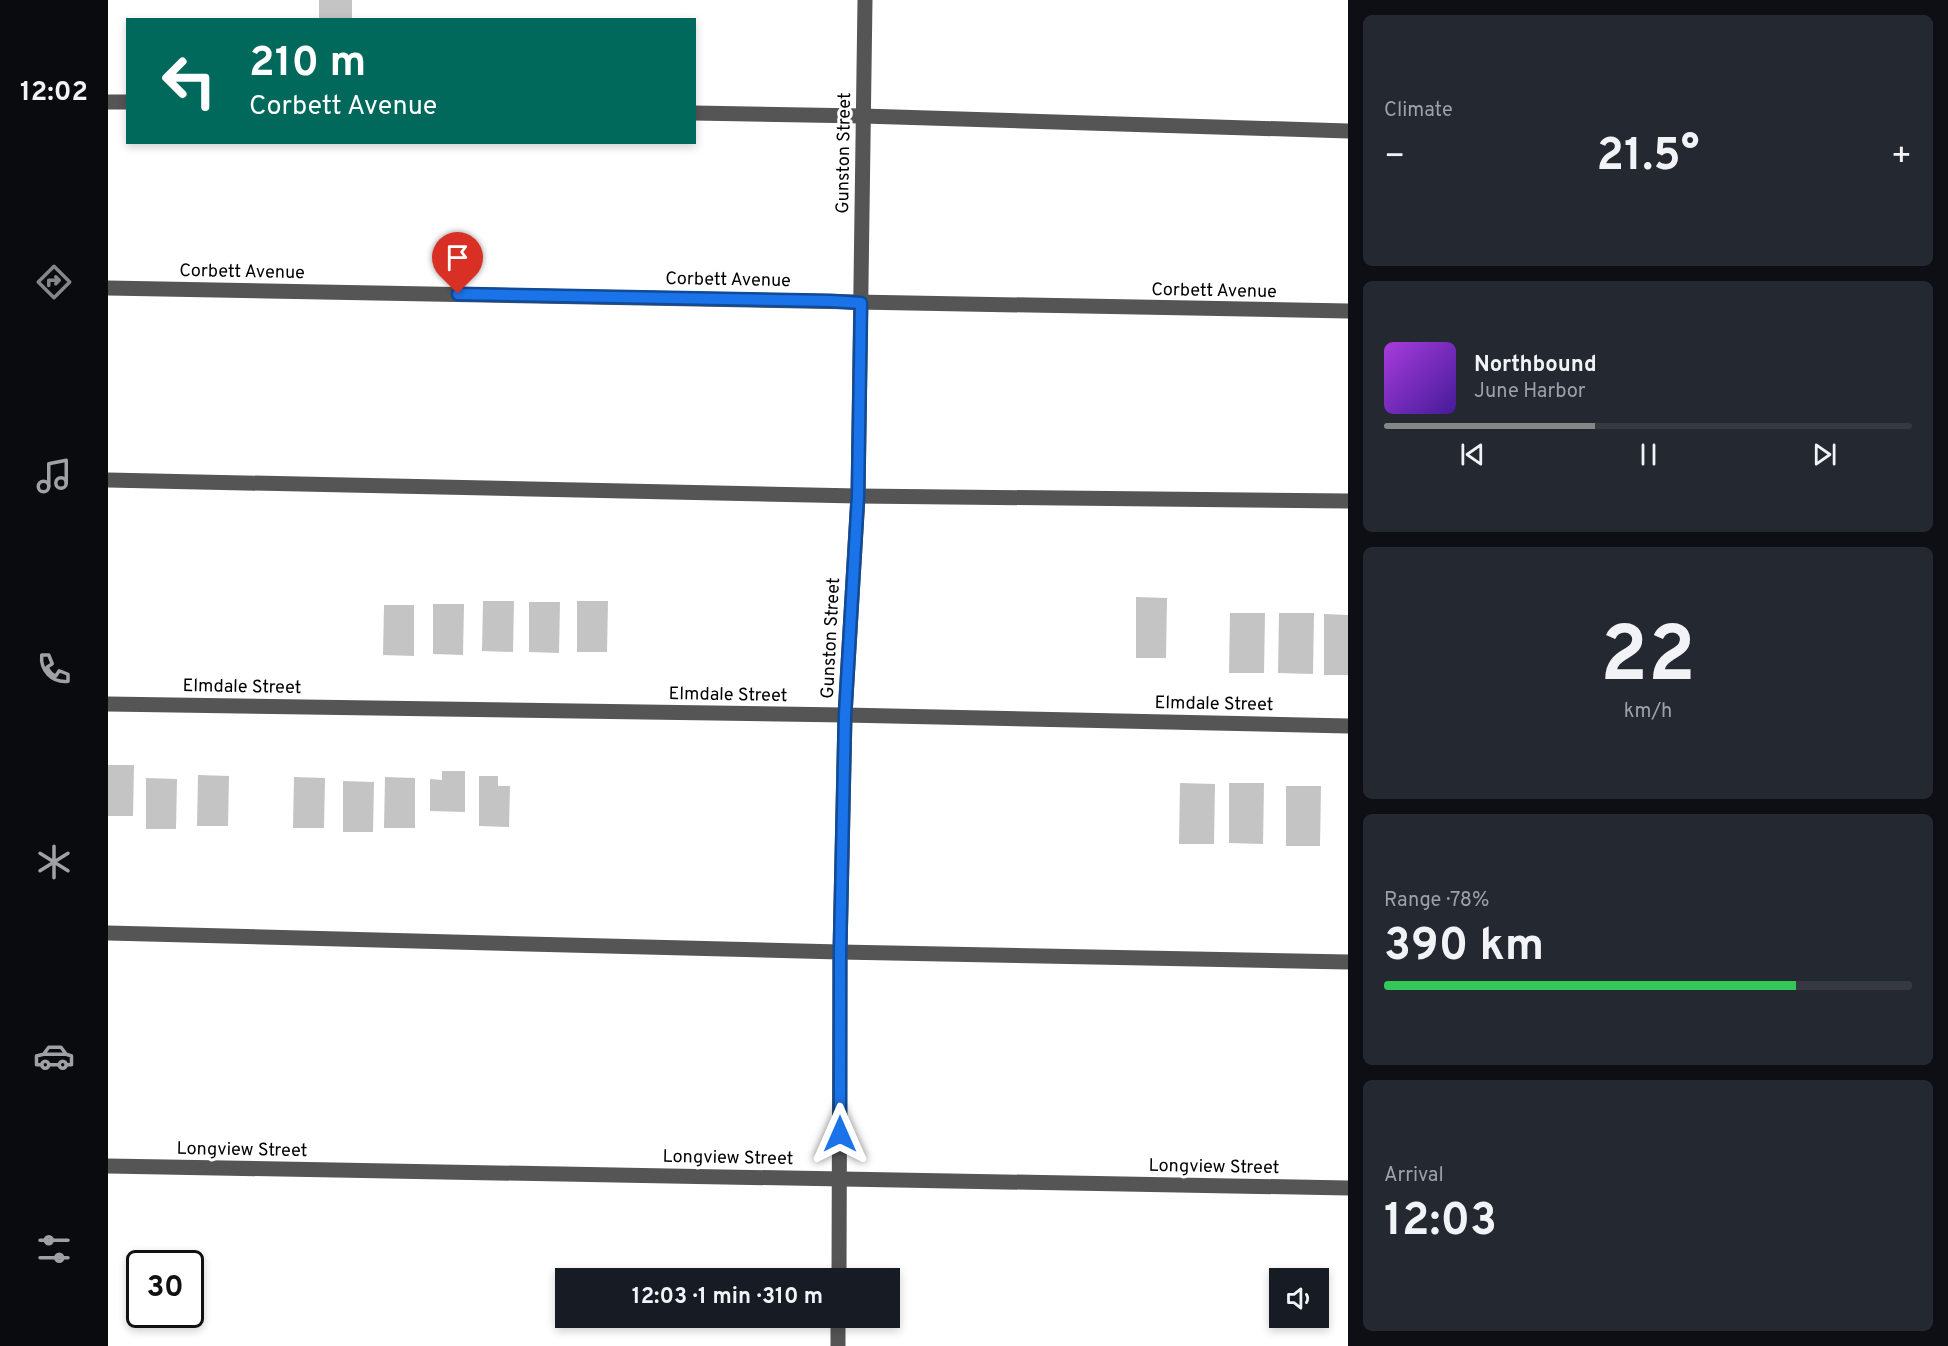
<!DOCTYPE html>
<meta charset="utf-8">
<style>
:root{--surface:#171b24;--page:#242831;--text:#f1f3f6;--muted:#9ea1a6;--line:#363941;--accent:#858687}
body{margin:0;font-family:Overpass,sans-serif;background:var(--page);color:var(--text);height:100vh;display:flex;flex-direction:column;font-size:22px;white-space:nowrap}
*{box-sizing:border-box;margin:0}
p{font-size:20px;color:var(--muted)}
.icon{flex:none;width:33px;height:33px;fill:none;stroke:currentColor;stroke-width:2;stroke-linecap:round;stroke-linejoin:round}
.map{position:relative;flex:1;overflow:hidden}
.panel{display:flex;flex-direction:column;gap:15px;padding:15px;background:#0d0f14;width:600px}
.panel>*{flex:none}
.hud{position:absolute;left:18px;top:18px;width:570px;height:126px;border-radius:0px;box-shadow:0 3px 9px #0003;background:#00695c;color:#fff;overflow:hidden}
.tools{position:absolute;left:1161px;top:1268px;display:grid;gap:12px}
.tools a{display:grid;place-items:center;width:60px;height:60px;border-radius:0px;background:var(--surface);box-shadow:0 3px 9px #0003;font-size:30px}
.speed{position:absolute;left:18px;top:1250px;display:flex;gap:12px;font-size:30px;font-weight:700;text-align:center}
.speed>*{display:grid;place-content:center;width:78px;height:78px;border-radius:50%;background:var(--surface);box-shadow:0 3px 9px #0003;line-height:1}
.speed .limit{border:3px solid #111;border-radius:9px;background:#fff;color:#111}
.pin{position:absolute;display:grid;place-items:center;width:51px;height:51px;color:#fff;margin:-62px -26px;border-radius:50% 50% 50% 0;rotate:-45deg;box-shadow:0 0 6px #0007}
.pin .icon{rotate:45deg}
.me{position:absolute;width:66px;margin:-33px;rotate:0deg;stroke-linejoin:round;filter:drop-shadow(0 0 4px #0008)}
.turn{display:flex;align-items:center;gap:21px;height:126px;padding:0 24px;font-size:27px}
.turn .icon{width:78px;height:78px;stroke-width:2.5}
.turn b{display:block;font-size:42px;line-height:51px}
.big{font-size:45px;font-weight:700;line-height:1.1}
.panel .card{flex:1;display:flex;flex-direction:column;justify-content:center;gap:9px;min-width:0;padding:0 21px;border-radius:9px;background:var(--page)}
.panel .dial{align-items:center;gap:0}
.dial b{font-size:78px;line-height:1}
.song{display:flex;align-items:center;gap:18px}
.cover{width:72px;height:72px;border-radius:9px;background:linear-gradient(135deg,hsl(280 70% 55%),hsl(260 70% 35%))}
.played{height:6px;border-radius:3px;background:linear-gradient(90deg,var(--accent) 40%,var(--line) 40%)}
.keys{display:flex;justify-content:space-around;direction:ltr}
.heat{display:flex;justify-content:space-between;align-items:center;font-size:33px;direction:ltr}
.charge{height:9px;border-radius:4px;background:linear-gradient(90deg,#34c759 78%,var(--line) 0)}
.trip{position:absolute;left:447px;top:1268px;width:345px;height:60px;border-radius:0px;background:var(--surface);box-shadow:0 3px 9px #0003;font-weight:700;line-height:60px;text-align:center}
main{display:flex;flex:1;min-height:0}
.dock{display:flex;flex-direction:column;width:108px;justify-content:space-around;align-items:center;background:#090b0e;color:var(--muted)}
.dock .icon{width:42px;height:42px}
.dock .on{color:var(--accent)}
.dock b{font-size:27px;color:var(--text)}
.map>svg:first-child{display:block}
</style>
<main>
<nav class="dock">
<b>12:02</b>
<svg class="icon on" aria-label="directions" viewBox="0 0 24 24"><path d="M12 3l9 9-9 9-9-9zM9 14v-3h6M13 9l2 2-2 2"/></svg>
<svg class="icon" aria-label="music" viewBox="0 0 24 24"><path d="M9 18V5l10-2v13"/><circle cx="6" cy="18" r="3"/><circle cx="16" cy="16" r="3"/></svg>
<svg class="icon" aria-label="phone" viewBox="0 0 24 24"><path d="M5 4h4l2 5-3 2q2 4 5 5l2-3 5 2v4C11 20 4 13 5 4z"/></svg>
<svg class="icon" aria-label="climate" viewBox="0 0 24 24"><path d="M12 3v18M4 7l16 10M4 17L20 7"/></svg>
<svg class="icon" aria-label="car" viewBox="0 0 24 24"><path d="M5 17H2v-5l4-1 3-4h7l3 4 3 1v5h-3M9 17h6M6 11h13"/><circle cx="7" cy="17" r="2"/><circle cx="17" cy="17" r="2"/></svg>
<svg class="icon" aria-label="filters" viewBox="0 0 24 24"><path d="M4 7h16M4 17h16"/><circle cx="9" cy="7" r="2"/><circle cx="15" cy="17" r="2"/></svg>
</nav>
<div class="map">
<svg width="1240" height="1346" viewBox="0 0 1240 1346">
<rect width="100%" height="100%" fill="#fff"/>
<!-- building -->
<g fill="#c4c4c4">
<rect x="211" y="0" width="33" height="20"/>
<polygon points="1028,597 1059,598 1058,658 1028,658"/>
<polygon points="375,601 406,601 405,652 374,651"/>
<polygon points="469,601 500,601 499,652 469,652"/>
<polygon points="421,602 452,602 451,653 421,652"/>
<polygon points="325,604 356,604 355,655 325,654"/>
<polygon points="276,605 306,605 306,656 275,655"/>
<polygon points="1122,613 1157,613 1156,673 1121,673"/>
<polygon points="1171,613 1206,613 1205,674 1170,673"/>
<polygon points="1216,614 1240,615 1240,675 1216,675"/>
<polygon points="0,765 26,765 25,816 0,816"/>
<polygon points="334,771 357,771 357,812 322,811 322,779 334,780"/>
<polygon points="90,775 121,776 120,826 89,826"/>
<polygon points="371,776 390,776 390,786 402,786 401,827 371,826"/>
<polygon points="186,777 217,778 216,828 185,828"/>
<polygon points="277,777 307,778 307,828 276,828"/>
<polygon points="38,778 69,779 68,829 38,829"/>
<polygon points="235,781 266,782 265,832 235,832"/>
<polygon points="1072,783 1107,784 1106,844 1071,844"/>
<polygon points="1121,783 1156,783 1155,844 1121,843"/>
<polygon points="1178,786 1213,786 1212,846 1178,846"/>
</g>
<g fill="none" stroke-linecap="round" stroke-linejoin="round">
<!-- minor -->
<g stroke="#555" stroke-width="15">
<polyline points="0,102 20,102"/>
<polyline points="586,113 755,116 1240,131"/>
<polyline points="0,288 1240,311"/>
<polyline points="0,480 750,496 1240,501"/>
<polyline points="0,704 737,715 1240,726"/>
<polyline points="0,933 732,952 1240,962"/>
<polyline points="0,1166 1240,1188"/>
<polyline points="731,1278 732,952 737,715 750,496 757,0"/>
<polyline points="730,1346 730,1317"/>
</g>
</g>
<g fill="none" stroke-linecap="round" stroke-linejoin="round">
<!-- route casing -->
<g stroke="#114b97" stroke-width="15">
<polyline id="route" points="350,294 723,301 753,303 750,496 737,715 732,952 732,1134"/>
</g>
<!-- route -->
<use href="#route" stroke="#1a73e8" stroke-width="10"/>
</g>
<g text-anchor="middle" stroke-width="6" stroke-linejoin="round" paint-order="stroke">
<!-- street labels -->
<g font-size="18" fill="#000" stroke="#fff">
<text transform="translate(735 153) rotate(-89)" y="6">Gunston Street</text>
<text transform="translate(134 271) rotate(1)" y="6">Corbett Avenue</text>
<text transform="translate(620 279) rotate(1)" y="6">Corbett Avenue</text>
<text transform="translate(1106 290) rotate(1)" y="6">Corbett Avenue</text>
<text transform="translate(722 638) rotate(-87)" y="6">Gunston Street</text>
<text transform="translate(134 686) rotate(1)" y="6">Elmdale Street</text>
<text transform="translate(620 694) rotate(1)" y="6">Elmdale Street</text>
<text transform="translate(1106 703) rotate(1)" y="6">Elmdale Street</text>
<text transform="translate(134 1149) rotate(1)" y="6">Longview Street</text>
<text transform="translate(620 1157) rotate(1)" y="6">Longview Street</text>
<text transform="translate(1106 1166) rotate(1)" y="6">Longview Street</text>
</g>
</g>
</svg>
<div class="tools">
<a><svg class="icon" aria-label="sound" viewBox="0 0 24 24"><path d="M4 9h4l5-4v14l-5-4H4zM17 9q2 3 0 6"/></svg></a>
</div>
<div class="speed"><div class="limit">30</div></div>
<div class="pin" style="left:350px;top:294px;background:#d93025"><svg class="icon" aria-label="arrive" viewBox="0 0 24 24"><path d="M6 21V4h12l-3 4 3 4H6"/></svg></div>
<svg class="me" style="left:732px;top:1134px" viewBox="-20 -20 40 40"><path d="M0-17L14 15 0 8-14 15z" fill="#1a73e8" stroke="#fff" stroke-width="4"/></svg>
<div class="trip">12:03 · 1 min · 310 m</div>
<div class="hud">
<div class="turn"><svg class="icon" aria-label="left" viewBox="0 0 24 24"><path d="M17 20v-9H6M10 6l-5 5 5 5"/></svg><div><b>210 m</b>Corbett Avenue</div></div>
</div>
</div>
<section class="panel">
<div class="card"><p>Climate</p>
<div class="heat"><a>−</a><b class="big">21.5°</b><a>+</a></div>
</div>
<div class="card">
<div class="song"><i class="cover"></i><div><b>Northbound</b><p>June Harbor</p></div></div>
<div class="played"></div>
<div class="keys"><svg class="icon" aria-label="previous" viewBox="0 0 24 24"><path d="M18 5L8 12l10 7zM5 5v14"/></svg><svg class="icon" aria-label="pause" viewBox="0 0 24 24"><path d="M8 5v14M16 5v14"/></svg><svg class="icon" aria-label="next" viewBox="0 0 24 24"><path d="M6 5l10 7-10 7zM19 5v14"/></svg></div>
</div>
<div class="card dial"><b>22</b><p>km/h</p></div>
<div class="card"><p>Range · 78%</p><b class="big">390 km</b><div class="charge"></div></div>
<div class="card"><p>Arrival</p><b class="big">12:03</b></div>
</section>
</main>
